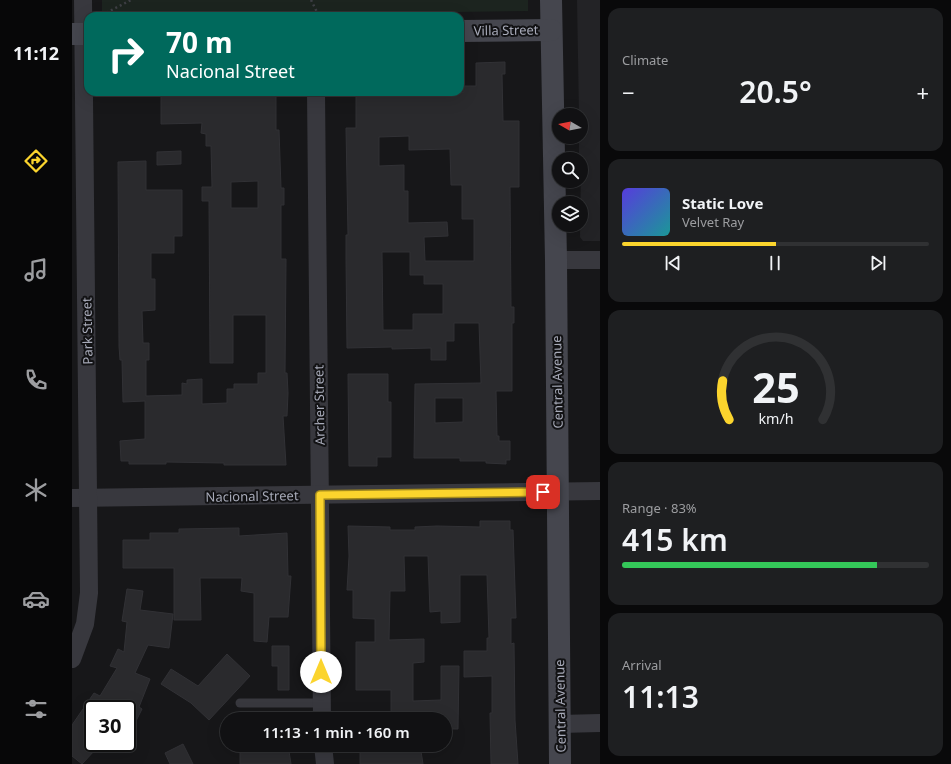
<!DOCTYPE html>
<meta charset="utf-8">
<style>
:root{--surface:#111113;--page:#1e1f21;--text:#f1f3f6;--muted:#9c9da0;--line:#303133;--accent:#fbd42d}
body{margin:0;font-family:"Noto Sans",sans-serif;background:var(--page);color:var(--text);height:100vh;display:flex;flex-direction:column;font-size:15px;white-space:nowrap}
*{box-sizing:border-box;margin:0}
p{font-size:13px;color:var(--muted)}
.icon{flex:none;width:22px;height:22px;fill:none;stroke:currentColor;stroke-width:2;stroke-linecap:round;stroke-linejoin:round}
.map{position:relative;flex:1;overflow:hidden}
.panel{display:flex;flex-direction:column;gap:8px;padding:8px;background:#09090a;width:351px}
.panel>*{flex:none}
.top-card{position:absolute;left:12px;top:12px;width:380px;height:84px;border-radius:12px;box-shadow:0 4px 16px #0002,0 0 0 1px var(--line);background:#00695c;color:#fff;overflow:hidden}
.needle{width:26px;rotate:279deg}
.tools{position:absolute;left:480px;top:108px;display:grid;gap:8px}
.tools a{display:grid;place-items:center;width:36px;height:36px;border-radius:50%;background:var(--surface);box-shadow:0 4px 16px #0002,0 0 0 1px var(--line);font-size:20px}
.speed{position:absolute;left:12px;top:700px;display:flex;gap:8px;font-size:20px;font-weight:700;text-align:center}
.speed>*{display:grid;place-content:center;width:52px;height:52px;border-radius:50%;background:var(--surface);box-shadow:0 4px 16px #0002,0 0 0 1px var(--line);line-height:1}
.speed .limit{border:2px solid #111;border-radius:6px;background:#fff;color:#111}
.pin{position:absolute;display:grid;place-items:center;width:34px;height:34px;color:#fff;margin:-17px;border-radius:8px;box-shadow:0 2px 6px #0006}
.me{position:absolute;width:44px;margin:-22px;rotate:0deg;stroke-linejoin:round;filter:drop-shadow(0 0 3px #0008)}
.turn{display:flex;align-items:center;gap:14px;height:84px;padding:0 16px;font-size:18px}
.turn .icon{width:52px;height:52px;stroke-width:2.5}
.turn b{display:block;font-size:28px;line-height:34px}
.big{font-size:30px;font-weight:600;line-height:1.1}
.panel .card{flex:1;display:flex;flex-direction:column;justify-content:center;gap:6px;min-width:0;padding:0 14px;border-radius:12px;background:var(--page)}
.panel .dial{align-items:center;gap:0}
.dial svg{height:104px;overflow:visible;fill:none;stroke:var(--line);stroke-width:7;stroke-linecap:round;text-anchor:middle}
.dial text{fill:var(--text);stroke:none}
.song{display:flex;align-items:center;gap:12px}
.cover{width:48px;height:48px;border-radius:6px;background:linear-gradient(135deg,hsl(250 70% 55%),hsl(180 70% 35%))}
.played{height:4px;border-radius:2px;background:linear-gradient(90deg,var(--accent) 50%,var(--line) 50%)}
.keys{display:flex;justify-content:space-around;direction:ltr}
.heat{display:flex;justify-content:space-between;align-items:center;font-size:22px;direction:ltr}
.charge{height:6px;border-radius:3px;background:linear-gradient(90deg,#34c759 83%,var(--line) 0)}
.trip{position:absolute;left:148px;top:712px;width:232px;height:40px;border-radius:20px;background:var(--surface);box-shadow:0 4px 16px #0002,0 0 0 1px var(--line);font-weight:600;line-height:40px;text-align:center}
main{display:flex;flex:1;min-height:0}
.tab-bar{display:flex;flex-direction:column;width:72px;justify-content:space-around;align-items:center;background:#070708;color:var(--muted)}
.tab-bar .icon{width:28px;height:28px}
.tab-bar .on{color:var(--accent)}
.tab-bar b{font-size:18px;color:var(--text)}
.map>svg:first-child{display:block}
</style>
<main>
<nav class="tab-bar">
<b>11:12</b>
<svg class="icon on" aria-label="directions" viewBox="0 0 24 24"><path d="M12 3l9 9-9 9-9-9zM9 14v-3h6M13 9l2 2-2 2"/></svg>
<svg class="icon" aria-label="music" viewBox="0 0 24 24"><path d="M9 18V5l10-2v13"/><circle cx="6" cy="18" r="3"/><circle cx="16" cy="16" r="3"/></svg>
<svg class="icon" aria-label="phone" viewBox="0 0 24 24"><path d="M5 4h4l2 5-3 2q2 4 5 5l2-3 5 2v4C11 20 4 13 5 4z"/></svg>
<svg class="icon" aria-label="climate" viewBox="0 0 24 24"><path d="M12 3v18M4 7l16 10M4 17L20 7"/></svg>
<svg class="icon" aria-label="car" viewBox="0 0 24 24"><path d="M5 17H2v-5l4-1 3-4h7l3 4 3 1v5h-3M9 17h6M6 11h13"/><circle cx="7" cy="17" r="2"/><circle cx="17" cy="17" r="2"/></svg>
<svg class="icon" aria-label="filters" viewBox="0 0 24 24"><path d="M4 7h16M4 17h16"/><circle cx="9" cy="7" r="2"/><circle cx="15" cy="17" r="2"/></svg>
</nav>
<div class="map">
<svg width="528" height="764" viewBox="0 0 528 764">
<rect width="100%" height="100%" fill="#171719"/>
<!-- built -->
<polygon fill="#232326" points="505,0 528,0 528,241 511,241 508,237 509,159 507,159 507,137 509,137 509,115 507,115"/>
<!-- green -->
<polygon fill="#1c241f" points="30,0 456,0 456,11 246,14 30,15"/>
<!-- building -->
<g fill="#2a2a2d" stroke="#313135" fill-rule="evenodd">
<path d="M433 62V74H430L431 121H447V187H438L439 307H442V323H440V391H424L425 436H427V441H438V460H434V464L414 463V461H388V458H342L343 384 409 383 407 323H382V341H374V360H359V348L320 349V347L275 348 274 257V235H276L274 128H284V92H392L391 86H404V63ZM337 136V150L378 149 379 185H390V219H402V261H353L352 237 376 236 375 222 336 223V191H332V165L307 166V137ZM310 252H338V275H352V284H371V314H341V330H311ZM363 398H391V422L363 423Z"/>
<path d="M89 92H204V130H207L209 188H212V205H209V259H214L213 373H215L216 393 215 416H211L214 465H152V463L94 462V464H57V461H49L48 441 73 439V401L51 402 50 360H48L47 346 46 162 74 161V190H110V236H102V253H79V279H83V310L70 311 71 343H77V360H74V396L110 395V383L115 384V380L130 379V404L155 403V389H162V384H186V373H194V315H161V363H138L137 201H130V187H140L139 146H134V134L129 133 130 123 89 124ZM186 181V208H159V182Z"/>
<polygon points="109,151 109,164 85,165 85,152"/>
<polygon points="276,374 316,374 316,402 319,402 319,457 305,457 305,466 277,466"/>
<polygon points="408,521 438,521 438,530 441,530 444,618 439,618 439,644 442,643 443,720 446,764 419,764 418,713 420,713 420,676 392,677 392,651 415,651 415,638 417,638 415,575 388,575 388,622 369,623 369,611 358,612 356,556 332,556 333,591 318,591 317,640 352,639 352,662 341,663 341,701 369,700 369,666 387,666 386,729 373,729 373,719 368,719 368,716 319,716 319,690 284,690 284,642 303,642 303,619 281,618 281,590 275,590 277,556 276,526 318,527 318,530 343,530 343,527 365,526 408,527"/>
<polygon points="167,528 167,536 215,533 216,576 219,576 216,617 197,617 195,642 182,641 182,593 169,591 170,578 128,578 129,620 102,620 102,568 51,568 51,540 78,540 78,533 107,533 107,529"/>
<polygon points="55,589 71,591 68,610 101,614 97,648 76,645 63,673 78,679 67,707 70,709 56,737 55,709 21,709 21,747 24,749 10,764 0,756 0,725 22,693 28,696 45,668 38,666 46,649 52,652 55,622 50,621"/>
<polygon points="200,646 217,646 217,690 206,690 206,666 200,666"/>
<polygon points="155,654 178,676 137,720 119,703 89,684 99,669 126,686"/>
<polygon points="111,744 121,764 98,764 93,753"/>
<polygon points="168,745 216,745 219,764 168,764"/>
<polygon points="288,745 348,745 351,764 288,764"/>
</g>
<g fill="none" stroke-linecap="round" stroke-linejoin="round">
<!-- path -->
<g stroke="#3e3f45" stroke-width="2.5" stroke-dasharray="2 3" stroke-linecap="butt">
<polyline points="239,0 246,14"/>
<polyline points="30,15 59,0"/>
</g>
<!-- lane -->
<polyline stroke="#38383e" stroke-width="9" points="168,703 250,703"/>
<!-- street -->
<g stroke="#38383e" stroke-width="18">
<polyline points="244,92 250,719"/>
<polyline points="484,260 528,260"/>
<polyline points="0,498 528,491"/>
<polyline points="0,659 13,624 17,593 11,0"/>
<polyline points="488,724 528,723"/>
<polyline points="251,745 253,764"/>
</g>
<!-- secondary -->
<g stroke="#45464e" stroke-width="22">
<polyline points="479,0 484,260 488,764"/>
<polyline points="388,31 479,30"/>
<polyline points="0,34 16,34"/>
</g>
</g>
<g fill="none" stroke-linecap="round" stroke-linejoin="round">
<!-- route casing -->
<g stroke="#a38a1d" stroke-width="10">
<polyline id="route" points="249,672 248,495 471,492"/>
</g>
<!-- route -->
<use href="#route" stroke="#fbd42d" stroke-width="7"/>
</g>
<g text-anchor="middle" stroke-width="4" stroke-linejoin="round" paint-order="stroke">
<!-- street labels -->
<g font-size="13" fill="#a8abb9" stroke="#121214">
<text transform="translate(434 30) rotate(-1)" y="5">Villa Street</text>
<text transform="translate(15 331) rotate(-91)" y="5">Park Street</text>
<text transform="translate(485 382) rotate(-91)" y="5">Central Avenue</text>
<text transform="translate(247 405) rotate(-91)" y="5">Archer Street</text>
<text transform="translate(180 496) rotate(-1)" y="5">Nacional Street</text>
<text transform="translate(488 706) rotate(-91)" y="5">Central Avenue</text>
</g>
</g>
</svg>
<div class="tools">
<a><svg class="needle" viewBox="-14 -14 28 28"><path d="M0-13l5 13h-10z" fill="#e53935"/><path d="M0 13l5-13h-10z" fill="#9c9da0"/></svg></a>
<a><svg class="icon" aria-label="search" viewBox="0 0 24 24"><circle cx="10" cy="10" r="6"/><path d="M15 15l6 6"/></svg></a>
<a><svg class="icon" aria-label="layers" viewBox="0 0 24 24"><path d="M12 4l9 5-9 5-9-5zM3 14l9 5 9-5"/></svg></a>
</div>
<div class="speed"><div class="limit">30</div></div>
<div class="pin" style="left:471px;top:492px;background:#d93025"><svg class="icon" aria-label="arrive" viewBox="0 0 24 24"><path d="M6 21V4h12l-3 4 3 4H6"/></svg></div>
<svg class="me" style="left:249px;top:672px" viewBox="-20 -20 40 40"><circle r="19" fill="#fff"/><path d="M0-13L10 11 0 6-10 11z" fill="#fbd42d"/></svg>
<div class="trip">11:13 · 1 min · 160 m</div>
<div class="top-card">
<div class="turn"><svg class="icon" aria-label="right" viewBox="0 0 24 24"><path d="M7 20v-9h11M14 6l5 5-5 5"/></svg><div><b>70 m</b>Nacional Street</div></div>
</div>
</div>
<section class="panel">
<div class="card"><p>Climate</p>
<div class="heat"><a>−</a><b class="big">20.5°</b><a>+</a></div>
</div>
<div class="card">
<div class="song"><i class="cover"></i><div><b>Static Love</b><p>Velvet Ray</p></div></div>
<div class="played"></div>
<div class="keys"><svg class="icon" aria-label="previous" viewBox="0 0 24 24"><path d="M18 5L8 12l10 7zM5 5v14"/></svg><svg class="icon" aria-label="pause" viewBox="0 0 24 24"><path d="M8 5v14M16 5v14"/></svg><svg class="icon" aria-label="next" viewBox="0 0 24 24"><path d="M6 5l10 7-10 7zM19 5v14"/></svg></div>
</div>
<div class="card dial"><svg viewBox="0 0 100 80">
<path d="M14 69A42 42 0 1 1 86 69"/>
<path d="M14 69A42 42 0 0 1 9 39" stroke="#fbd42d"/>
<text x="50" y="56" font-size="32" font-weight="700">25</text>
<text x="50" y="72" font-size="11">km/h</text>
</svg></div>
<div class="card"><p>Range · 83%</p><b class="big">415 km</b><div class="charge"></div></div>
<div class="card"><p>Arrival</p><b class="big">11:13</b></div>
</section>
</main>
